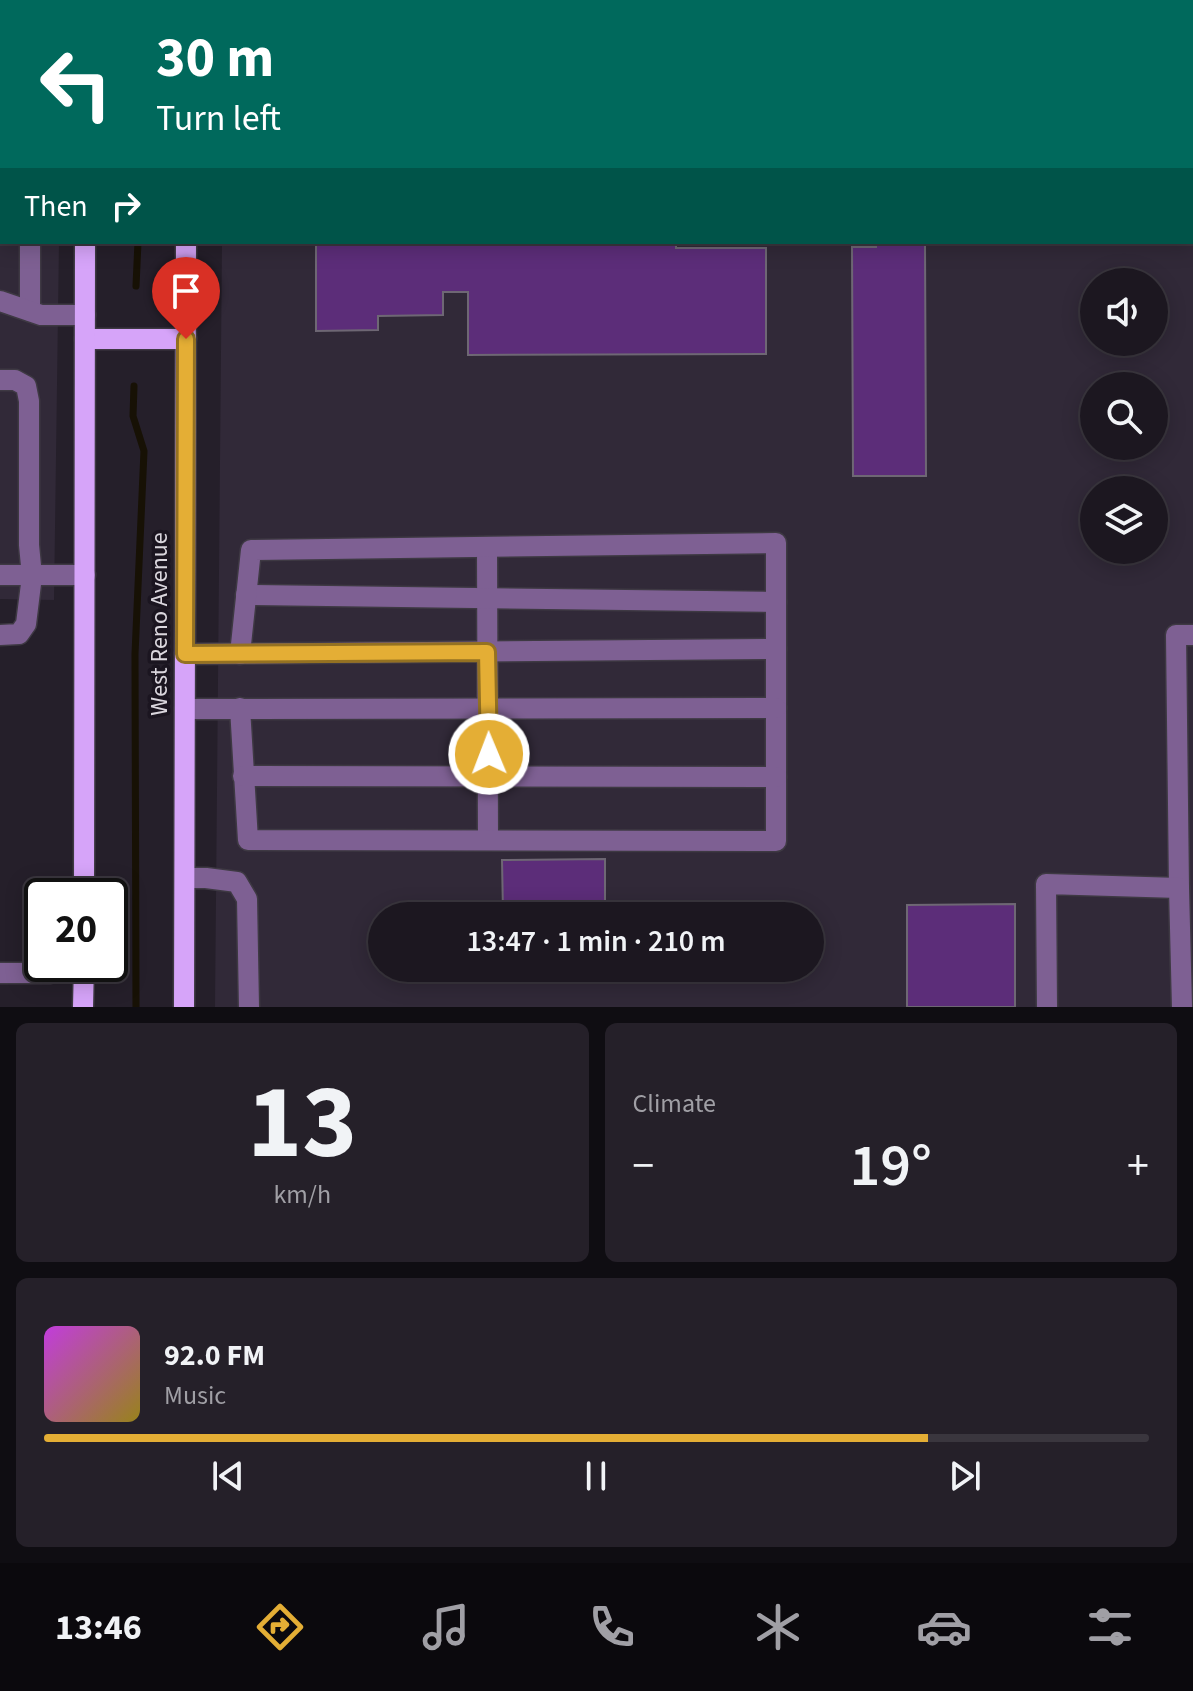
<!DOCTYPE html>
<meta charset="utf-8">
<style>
:root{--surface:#1c1720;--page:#252029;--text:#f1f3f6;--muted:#a09fa5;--line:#3a363e;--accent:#e4ae35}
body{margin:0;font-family:"Source Sans 3",sans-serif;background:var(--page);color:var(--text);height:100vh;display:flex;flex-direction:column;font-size:30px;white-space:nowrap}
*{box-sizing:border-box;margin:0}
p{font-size:26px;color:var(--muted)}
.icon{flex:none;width:44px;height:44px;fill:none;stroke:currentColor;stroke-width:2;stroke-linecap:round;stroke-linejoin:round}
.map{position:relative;height:1007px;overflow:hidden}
.sheet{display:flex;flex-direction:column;gap:16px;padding:16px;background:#0f0d12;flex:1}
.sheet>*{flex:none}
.top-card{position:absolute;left:0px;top:0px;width:1194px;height:244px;box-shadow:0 4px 20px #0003,0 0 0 2px var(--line);background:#00695c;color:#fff;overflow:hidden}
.controls{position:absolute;left:1080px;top:268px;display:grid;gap:16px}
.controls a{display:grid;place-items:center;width:88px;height:88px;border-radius:50%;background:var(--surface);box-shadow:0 4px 20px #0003,0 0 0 2px var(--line);font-size:40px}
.speed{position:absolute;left:24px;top:878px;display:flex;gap:16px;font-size:40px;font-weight:700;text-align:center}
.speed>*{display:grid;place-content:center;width:104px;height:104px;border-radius:50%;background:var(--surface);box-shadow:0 4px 20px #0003,0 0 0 2px var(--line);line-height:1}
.speed .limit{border:4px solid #111;border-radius:12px;background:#fff;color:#111}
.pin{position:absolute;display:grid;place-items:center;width:68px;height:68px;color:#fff;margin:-82px -34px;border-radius:50% 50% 50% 0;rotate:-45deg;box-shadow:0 0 8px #0007}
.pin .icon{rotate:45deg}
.me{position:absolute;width:88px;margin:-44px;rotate:359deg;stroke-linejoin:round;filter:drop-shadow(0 0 6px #0008)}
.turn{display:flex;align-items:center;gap:28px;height:168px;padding:0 24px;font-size:36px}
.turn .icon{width:104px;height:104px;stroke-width:2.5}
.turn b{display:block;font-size:56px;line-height:68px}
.then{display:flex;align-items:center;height:76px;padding:0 24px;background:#0003;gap:16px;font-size:30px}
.big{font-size:60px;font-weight:600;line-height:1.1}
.sheet .widget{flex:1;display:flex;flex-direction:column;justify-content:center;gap:12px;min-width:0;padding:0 28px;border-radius:12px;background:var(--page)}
.sheet .dial{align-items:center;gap:0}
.dial b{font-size:104px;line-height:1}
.song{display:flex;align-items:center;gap:24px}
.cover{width:96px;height:96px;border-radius:12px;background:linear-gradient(135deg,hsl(290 70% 55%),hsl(50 70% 35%))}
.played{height:8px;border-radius:4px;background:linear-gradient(90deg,var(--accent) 80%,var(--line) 80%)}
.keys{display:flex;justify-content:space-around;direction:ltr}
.heat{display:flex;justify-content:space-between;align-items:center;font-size:44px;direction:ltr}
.sheet .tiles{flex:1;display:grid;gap:16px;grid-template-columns:1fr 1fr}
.widget:last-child{grid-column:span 2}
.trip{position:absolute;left:368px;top:902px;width:456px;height:80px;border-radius:40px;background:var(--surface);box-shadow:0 4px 20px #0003,0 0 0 2px var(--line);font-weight:600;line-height:80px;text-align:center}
.tabs{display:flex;height:128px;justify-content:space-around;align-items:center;background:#0b090d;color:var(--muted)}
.tabs .icon{width:56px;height:56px}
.tabs .on{color:var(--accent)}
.tabs b{font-size:36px;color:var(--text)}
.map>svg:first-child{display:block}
</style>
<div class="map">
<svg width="1193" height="1007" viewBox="0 0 1193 1007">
<rect width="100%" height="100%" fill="#251f2a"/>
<!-- built -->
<g fill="#312938" fill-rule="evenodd">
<polygon points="0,0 65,0 2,2 2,242 59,242 54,600 0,599"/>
<path d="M224 0H1193V1007H215L222 242H1192V2ZM1094 282H1154V342H1094ZM1094 386H1154V446H1094ZM1094 490H1154V550H1094ZM382 916H810V968H382Z"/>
</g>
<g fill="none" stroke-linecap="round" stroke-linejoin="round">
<!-- stream -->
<g stroke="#171105" stroke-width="7">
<polyline points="140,0 140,2"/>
<polyline points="136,286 138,242"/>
<polyline points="134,386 133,416 144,451 135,654 136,1007"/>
</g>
</g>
<!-- building -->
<g fill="#5c2d79" stroke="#6e6774" stroke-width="2">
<polygon points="316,242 676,242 676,248 766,248 766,354 468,355 468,292 443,292 443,315 378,316 378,330 316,331"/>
<polygon points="876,242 925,242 926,476 853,476 852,247 876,247"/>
<polygon points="605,859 605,912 503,913 502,860"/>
<polygon points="1015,904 1015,1007 907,1007 907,905"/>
</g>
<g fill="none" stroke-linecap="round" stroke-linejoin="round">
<!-- minor casing -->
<g stroke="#3e3943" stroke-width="23">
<g id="minor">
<polyline points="0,27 2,27"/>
<polyline points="30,242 30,311"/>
<polyline points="0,301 41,315 85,315"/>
<polyline points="0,380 15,380 26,386 29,401 29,545 32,576 26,624 19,634 0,635"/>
<polyline points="487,547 488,840"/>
<polyline points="0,575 85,575"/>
<polyline points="246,595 776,602"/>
<polyline points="185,654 776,649"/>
<polyline points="240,654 251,550 776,543 776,841 248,840 240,708"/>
<polyline points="185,709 776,708"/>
<polyline points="243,776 776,777"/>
<polyline points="185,878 206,878 237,882 247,899 249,1007"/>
<polyline points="1179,888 1176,635 1193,635"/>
<polyline points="0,973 50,973 84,967"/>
<polyline points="1047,1007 1046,884 1179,888 1182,1007"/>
</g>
</g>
<!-- major casing -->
<g stroke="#3e3943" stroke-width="23">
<g id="major">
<polyline points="86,2 86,0"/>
<polyline points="187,2 187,0"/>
<polyline points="85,339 186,339"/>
<polyline points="84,896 85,242"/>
<polyline points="83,1007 84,964"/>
<polyline points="184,1007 186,242"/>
</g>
</g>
<!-- minor -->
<use href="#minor" stroke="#7e6093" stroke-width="20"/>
<!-- major -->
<use href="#major" stroke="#d6a4f9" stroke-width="20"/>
</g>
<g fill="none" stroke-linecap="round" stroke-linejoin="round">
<!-- route casing -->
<g stroke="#947122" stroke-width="20">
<polyline id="route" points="186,339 185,654 487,652 489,754"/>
</g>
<!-- route -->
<use href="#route" stroke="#e4ae35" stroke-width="14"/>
</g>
<g text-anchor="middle" stroke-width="7" stroke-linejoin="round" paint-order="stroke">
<!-- street labels -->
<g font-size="24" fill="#dad6dd" stroke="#1b1520">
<text transform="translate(159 624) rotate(-90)" y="8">West Reno Avenue</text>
</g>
</g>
</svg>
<div class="controls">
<a><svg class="icon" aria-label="sound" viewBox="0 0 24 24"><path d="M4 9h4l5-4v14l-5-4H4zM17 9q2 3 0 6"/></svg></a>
<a><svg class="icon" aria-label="search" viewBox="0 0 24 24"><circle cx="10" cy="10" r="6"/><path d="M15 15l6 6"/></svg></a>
<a><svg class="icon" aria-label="layers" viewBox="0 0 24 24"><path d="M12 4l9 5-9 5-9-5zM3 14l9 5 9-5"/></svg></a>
</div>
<div class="speed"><div class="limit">20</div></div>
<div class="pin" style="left:186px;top:339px;background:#d93025"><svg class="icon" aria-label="arrive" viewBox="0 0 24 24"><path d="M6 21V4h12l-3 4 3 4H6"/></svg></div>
<svg class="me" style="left:489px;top:754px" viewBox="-20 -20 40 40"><circle r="17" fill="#e4ae35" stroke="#fff" stroke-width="3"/><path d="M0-11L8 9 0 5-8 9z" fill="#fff"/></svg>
<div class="trip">13:47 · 1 min · 210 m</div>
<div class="top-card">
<div class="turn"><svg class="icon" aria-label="left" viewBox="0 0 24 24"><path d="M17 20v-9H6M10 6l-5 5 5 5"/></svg><div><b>30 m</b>Turn left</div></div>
<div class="then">Then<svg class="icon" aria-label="right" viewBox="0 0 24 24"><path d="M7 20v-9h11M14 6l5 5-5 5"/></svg></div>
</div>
</div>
<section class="sheet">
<div class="tiles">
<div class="widget dial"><b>13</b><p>km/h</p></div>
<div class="widget"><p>Climate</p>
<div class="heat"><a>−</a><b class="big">19°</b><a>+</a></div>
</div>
<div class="widget">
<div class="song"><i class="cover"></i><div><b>92.0 FM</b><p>Music</p></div></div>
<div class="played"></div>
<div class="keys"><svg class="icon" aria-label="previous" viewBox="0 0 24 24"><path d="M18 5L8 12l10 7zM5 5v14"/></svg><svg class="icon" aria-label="pause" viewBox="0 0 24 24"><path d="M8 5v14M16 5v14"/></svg><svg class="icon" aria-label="next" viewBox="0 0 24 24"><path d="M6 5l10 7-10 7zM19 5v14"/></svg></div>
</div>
</div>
</section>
<nav class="tabs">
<b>13:46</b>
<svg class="icon on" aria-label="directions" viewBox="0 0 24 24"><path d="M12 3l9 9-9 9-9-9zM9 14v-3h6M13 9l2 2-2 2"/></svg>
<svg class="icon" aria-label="music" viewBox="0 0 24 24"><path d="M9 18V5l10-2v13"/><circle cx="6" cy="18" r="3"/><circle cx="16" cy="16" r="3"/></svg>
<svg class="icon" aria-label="phone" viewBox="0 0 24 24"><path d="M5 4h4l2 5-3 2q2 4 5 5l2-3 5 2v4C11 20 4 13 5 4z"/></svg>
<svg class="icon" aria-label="climate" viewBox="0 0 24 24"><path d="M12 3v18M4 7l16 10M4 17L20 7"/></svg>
<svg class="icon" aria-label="car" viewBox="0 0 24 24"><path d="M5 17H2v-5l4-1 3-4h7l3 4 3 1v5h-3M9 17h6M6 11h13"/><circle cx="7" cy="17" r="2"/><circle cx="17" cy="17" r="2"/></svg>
<svg class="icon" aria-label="filters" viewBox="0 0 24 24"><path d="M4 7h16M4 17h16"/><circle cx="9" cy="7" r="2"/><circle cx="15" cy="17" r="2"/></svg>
</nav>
